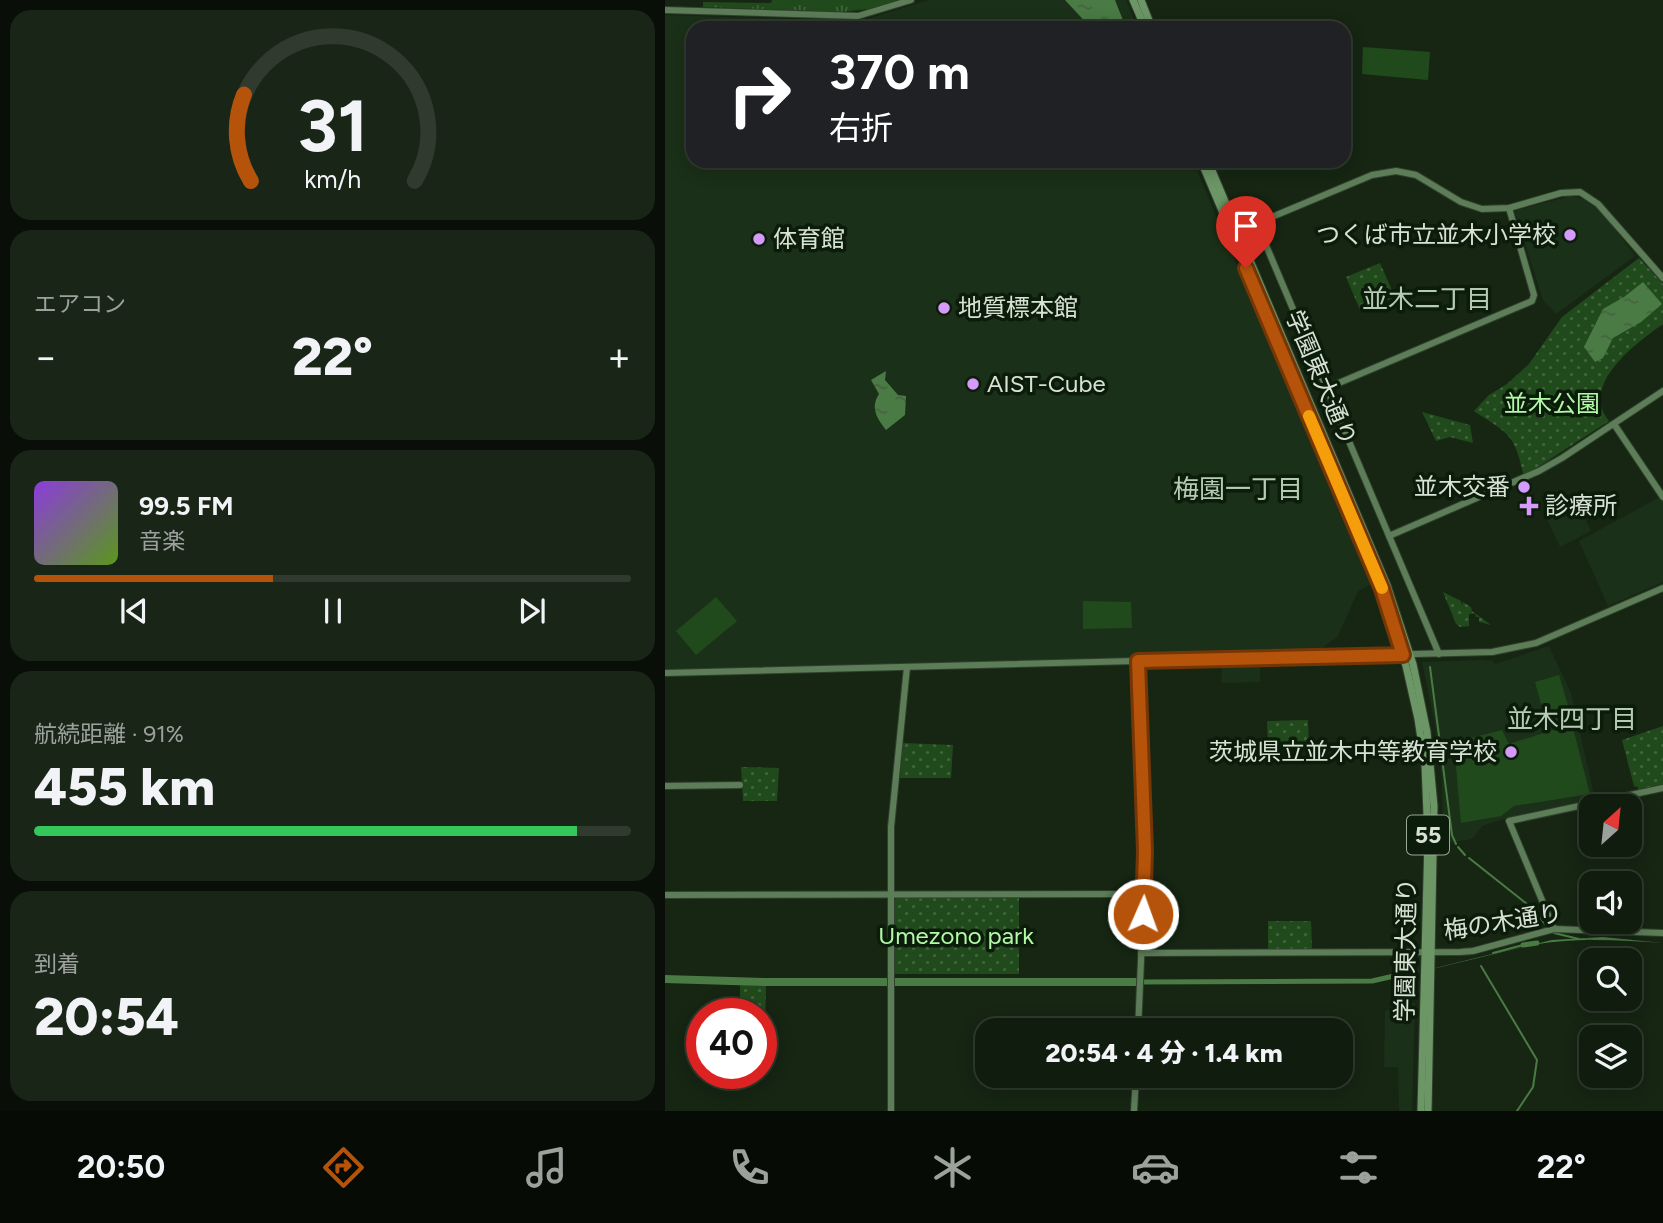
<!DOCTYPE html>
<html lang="ja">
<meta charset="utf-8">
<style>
:root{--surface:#101c0e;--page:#192517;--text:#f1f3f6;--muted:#9ca19e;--line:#303a2e;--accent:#b45309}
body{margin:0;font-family:Figtree,"Noto Sans JP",sans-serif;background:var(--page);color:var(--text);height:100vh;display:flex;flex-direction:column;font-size:26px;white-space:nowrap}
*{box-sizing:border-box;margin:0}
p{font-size:23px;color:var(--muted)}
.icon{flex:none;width:38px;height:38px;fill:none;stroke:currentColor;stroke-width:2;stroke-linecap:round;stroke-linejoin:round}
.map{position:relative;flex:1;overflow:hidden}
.sheet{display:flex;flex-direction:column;gap:10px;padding:10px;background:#090f08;width:665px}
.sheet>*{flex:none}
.banner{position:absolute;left:21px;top:21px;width:665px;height:147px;border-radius:21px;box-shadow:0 4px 18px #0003,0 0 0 2px var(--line);background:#202124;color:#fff;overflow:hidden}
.needle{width:46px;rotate:27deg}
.buttons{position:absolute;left:914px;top:794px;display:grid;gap:14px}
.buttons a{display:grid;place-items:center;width:63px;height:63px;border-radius:14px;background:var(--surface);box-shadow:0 4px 18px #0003,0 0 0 2px var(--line);font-size:35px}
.speed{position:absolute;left:21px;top:998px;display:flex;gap:14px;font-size:35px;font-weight:700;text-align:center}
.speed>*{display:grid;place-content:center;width:91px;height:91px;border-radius:50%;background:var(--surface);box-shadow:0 4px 18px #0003,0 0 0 2px var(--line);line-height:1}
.speed .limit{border:10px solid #d22;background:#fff;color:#111}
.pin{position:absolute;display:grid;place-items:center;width:60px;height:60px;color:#fff;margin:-72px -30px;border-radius:50% 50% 50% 0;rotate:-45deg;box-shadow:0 0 7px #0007}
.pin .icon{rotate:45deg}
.me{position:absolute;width:77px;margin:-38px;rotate:2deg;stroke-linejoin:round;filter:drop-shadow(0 0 5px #0008)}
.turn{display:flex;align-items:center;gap:24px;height:147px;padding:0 28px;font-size:32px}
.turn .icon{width:91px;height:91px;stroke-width:2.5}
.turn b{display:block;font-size:49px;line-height:60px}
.big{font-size:52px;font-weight:800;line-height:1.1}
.sheet .card{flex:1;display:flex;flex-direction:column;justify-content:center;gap:10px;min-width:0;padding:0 24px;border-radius:21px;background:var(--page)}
.sheet .dial{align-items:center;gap:0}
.dial svg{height:182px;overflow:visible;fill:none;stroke:var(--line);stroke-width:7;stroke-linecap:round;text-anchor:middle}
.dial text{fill:var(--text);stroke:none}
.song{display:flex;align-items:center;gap:21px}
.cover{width:84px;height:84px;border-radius:10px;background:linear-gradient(135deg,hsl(270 70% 55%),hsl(90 70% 35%))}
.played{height:7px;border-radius:4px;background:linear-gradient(90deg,var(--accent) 40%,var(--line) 40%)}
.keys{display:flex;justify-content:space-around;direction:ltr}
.heat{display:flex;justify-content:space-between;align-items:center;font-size:38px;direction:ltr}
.charge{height:10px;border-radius:5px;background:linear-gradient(90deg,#34c759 91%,var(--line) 0)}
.trip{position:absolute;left:310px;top:1018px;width:378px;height:70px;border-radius:21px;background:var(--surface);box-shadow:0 4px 18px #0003,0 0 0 2px var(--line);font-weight:800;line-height:70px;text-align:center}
.dock{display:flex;height:112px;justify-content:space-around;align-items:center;background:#060b06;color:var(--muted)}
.dock .icon{width:49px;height:49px}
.dock .selected{color:var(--accent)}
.dock b{font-size:32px;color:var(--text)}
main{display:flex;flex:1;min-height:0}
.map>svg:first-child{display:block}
</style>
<main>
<section class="sheet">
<div class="card dial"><svg viewBox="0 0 100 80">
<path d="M14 69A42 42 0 1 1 86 69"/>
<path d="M14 69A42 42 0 0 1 11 31" stroke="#b45309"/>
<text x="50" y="56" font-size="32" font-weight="700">31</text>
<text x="50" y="72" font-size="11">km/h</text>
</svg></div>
<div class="card"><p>エアコン</p>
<div class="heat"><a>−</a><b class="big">22°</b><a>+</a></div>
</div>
<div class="card">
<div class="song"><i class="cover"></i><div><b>99.5 FM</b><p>音楽</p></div></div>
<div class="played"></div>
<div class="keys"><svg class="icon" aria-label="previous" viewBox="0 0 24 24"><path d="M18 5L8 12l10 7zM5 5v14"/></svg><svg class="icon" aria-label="pause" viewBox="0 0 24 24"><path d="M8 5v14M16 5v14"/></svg><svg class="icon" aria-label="next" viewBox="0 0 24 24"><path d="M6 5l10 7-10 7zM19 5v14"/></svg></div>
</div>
<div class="card"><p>航続距離 · 91%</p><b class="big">455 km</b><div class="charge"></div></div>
<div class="card"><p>到着</p><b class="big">20:54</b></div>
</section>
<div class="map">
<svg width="998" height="1111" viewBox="0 0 998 1111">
<defs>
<pattern id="grass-tufts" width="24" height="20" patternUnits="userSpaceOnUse" patternTransform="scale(1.75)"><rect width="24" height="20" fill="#214a1c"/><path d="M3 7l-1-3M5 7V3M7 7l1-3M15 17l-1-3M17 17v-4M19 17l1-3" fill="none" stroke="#40643c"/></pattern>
<pattern id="park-dots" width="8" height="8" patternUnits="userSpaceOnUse" patternTransform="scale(1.75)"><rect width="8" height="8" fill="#214a1c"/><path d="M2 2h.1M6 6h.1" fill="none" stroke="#40643c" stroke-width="1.8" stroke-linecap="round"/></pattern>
<pattern id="water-ripples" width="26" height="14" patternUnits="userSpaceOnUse" patternTransform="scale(1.75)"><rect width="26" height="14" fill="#4a7b44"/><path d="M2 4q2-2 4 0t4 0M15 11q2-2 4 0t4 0" fill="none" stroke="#466242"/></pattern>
</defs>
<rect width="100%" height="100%" fill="#162613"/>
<!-- built -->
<g fill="#1b3018">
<polygon points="264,0 461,0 473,28 28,28 28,161 528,161 706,584 693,591 673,636 652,652 599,653 598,656 0,671 0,15 186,21 202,19"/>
<polygon points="906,196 918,199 937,212 970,256 891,314 878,300 850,213 852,210"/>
<polygon points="995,497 998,501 998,582 943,606 914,541"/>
<polygon points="912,501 926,531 895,547 880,515"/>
<polygon points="884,646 906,693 930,799 839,819 817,826 808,838 802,840 778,843 777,779 770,725 757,662 819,660 828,661 830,664"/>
<polygon points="595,662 595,682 557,683 556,663"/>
<polygon points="735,1003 750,1003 747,1111 734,1111 733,1067 719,1067 720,1011"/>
</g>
<!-- grass -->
<polygon fill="url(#grass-tufts)" points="107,0 233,0 204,9 177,12 38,7 38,2 106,3"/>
<!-- park -->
<g fill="url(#park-dots)">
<path d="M974 258 998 284V324C971 343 914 385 944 421L859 476C849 433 845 435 809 411L824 395 842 384 864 364 897 317Z"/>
<polygon points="715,263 730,297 696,312 681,277"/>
<polygon points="757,412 805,425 808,443 785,437 771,441"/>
<polygon points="778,592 796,601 797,606 798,602 806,607 807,611 826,625 814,622 814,617 811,617 810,613 804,614 804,626 795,627 791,624"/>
<polygon points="643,720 644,747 603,748 602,721"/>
<polygon points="998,726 998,784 973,790 973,787 969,786 957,740"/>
<polygon points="238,743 288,745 286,778 235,778"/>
<polygon points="76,767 114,768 112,801 78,801"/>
<polygon points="233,897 354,898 354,974 228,974 228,901"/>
<polygon points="603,921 646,921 647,949 603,949"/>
<polygon points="75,985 101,986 100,1029 96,1029 96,1013 75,1013"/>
</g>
<!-- pitch -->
<g fill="#214a1c">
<polygon points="698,47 765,52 763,80 697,74"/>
<polygon points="51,597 72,621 31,655 11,631"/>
<polygon points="418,601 466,602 467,628 418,629"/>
<polygon points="894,675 908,722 883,728 870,682"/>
<polygon points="907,724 925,794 849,806 836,816 796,823 789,745 798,740 837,730 844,744"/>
</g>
<!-- water -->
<g fill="url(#water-ripples)">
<polygon points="400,0 450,0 461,28 426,28"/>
<polygon points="978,282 997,304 976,322 948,338 938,358 930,362 919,347 938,309 959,297"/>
<path d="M221 371 220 380 233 395 241 396 240 415 221 430C212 418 205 408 214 394L206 380Z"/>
<path d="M938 937 998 943C951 940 903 937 857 947 821 955 786 964 751 973L887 940Z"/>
</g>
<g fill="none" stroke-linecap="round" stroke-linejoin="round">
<!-- stream -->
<g stroke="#4a7b44" stroke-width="2">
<polyline points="765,667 787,835 791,844"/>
<polyline points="793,847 800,855"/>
<polyline points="804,858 867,908 880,924"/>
<polyline points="889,933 914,939"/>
<polyline points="828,953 858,945"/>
<polyline points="816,966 872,1060 868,1087 852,1111"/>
</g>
<!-- canal -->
<g stroke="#4a7b44" stroke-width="5">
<polyline points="858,945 872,943"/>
<polyline points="471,982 707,981 751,971"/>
</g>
<!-- river -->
<polyline stroke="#4a7b44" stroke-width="8" points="0,979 101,982 471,982"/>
<!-- secondary casing -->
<g stroke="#31402e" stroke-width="8">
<g id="secondary">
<polyline points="0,10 193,16 246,0"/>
<polyline points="592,224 774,654"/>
<polyline points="571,232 707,175 731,171 751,175 796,202 817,209 844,208 896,193 915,192 933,204 998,278"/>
<polyline points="662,388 867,301 869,295 844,208"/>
<polyline points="949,424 998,497"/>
<polyline points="724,536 874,471 897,458 998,391"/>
<polyline points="0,673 827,652 871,643 998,588"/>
<polyline points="0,786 75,785"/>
<polyline points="0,895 479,894"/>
<polyline points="889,929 844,821 998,788"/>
<polyline points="476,953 795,952 808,951 889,929 998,933"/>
<polyline points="473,1031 480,867 473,661"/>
<polyline points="226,1111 226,827 242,667"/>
<polyline points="469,1111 471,1076"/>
</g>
</g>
<!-- primary casing -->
<g stroke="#31402e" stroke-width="9">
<g id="primary">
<polyline points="468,0 480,28"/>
<polyline points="476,0 487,28"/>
<polyline points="536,161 717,589 741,666 753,719 760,765 763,839 756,1111"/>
<polyline points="543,161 722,585 748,664 762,732 769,806 763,1111"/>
</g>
</g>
<!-- secondary -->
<use href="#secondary" stroke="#5c7d58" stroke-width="6"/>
<!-- primary -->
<use href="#primary" stroke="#6c9666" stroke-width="7"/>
</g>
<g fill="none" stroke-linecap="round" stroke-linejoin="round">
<!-- route casing -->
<g stroke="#753606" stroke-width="18">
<polyline id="route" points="478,914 480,851 473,661 738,655 717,589 581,268"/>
</g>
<!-- route -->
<use href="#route" stroke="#b45309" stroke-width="12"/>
<!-- slow -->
<polyline stroke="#f59e0b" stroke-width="12" points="644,416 717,588"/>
</g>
<!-- markers -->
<g fill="#d59bfb" stroke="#0c1c0a" stroke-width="2.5">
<circle cx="905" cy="235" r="7"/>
<circle cx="94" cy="239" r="7"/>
<circle cx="279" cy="308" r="7"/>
<circle cx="308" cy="384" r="7"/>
<circle cx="859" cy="487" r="7"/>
<path d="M860.5 495.5h7v7h7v7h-7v7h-7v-7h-7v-7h7z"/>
<circle cx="846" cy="752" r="7"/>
</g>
<g text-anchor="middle" stroke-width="7" stroke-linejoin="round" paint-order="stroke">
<!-- shield labels -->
<rect fill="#0c1c0a" stroke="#9aa798" stroke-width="2" x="742" y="815.5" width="42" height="39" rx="5"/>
<g font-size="23" font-weight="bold" fill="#d7e2d5">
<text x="763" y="843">55</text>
</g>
<!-- poi labels -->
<g font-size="24" fill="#d7e2d5" stroke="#0c1c0a" text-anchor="start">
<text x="891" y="243" text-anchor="end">つくば市立並木小学校</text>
<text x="108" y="247">体育館</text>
<text x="293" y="316">地質標本館</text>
<text x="322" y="392">AIST-Cube</text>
<text x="845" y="495" text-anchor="end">並木交番</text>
<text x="880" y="514">診療所</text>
<text x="832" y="760" text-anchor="end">茨城県立並木中等教育学校</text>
</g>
<!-- street labels -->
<g font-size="24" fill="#d7e2d5" stroke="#0c1c0a">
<text transform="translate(656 378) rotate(67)" y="8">学園東大通り</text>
<text transform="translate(838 922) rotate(-9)" y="8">梅の木通り</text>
<text transform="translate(741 950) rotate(-89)" y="8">学園東大通り</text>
</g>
<!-- park labels -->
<g font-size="24" fill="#b2f9a8" stroke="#0c1c0a">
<text x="887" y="412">並木公園</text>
<text x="291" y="944">Umezono park</text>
</g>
<!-- neighbourhood labels -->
<g font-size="26" fill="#b6cbb3" stroke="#0c1c0a">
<text x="762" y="308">並木二丁目</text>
<text x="573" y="498">梅園一丁目</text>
<text x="907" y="728">並木四丁目</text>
</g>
</g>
</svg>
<div class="buttons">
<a><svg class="needle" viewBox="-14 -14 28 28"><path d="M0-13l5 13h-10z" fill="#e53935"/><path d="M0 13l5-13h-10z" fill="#9ca19e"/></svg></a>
<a><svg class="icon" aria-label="sound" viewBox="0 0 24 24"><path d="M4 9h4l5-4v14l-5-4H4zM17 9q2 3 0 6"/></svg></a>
<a><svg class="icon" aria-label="search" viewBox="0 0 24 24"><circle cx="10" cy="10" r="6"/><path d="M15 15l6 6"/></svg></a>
<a><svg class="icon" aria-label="layers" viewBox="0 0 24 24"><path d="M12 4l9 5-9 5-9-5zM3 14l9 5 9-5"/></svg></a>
</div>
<div class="speed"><div class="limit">40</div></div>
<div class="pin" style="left:581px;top:268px;background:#d93025"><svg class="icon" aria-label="arrive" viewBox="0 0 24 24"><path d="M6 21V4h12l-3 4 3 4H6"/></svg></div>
<svg class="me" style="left:478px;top:914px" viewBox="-20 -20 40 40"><circle r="17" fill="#b45309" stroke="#fff" stroke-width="3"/><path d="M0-11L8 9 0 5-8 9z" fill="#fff"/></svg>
<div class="trip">20:54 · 4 分 · 1.4 km</div>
<div class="banner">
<div class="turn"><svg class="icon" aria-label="right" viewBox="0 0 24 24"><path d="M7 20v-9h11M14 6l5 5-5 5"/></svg><div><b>370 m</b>右折</div></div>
</div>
</div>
</main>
<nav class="dock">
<b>20:50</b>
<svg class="icon selected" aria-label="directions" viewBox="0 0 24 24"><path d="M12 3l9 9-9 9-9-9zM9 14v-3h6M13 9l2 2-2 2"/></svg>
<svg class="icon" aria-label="music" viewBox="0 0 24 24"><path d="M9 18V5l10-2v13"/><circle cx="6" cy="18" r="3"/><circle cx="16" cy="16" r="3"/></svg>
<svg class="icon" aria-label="phone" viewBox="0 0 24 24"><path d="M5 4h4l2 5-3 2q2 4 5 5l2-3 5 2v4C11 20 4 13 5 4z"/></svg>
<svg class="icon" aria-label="climate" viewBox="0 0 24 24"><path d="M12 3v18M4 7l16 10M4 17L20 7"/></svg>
<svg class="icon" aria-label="car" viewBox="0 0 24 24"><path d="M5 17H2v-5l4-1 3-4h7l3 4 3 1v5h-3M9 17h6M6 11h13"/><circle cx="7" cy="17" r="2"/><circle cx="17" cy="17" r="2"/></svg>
<svg class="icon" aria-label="filters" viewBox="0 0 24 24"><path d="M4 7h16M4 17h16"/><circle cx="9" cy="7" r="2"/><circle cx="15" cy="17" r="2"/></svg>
<b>22°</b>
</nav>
